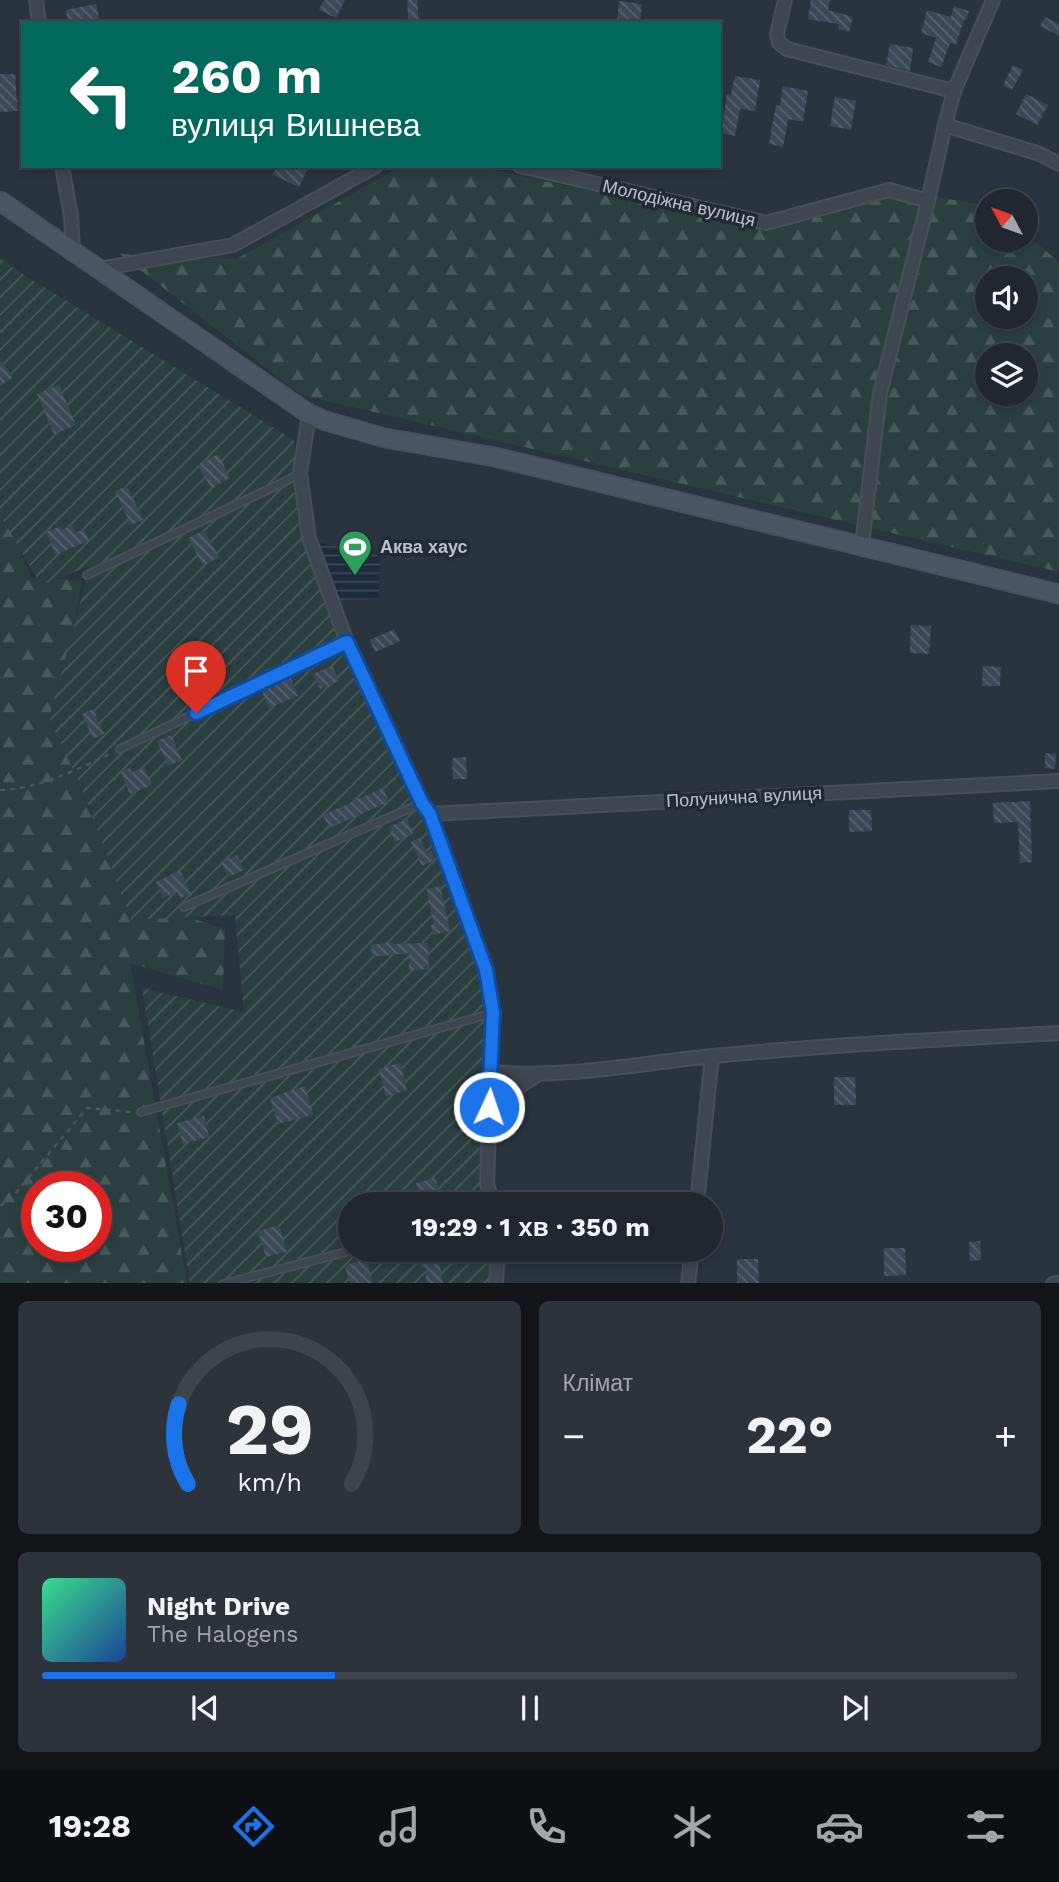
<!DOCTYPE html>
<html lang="uk">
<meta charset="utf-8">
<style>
:root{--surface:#20272f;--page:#2d333b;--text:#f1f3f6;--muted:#a2a5aa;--line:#3d444b;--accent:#1a73e8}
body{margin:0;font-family:"Work Sans",sans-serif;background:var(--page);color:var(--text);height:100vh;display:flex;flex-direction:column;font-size:26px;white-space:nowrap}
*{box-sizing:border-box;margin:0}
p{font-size:23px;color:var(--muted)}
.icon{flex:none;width:38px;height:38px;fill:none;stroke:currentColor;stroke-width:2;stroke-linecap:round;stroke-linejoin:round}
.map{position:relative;height:1283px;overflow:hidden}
.sheet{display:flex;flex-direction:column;gap:18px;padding:18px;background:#12151a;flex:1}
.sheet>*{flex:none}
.hud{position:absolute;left:21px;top:21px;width:700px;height:147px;border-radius:0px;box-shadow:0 4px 10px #0003,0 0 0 2px var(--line);background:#00695c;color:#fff;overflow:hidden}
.needle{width:46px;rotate:311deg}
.tools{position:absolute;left:975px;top:189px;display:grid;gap:14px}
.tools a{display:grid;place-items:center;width:63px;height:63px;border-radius:50%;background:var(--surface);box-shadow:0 4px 10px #0003,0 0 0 2px var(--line);font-size:35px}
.speed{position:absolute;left:21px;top:1171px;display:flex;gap:14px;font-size:35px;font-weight:700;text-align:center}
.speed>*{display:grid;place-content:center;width:91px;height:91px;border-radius:50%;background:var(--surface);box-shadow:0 4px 10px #0003,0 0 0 2px var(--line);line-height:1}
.speed .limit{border:10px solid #d22;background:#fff;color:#111}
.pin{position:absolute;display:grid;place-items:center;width:60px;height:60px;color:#fff;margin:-72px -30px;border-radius:50% 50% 50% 0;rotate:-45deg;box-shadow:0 0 7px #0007}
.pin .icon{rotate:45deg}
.me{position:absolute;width:77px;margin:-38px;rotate:3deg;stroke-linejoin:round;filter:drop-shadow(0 0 5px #0008)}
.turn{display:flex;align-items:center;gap:24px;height:147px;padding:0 35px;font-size:32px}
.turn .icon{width:91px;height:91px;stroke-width:2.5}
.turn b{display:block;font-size:49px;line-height:60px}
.big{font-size:52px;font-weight:700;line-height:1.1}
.sheet .tile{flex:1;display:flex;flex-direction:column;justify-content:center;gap:10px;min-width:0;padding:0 24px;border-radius:10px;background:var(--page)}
.sheet .dial{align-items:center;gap:0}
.dial svg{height:182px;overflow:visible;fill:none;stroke:var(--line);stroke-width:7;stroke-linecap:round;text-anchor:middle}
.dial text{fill:var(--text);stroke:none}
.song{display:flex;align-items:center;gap:21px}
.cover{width:84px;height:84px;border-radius:10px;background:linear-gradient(135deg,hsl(150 70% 55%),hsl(220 70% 35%))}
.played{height:7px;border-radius:4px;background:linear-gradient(90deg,var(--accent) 30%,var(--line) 30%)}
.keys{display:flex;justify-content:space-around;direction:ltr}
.heat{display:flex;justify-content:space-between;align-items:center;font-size:38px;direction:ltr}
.sheet .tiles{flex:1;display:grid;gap:18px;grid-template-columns:1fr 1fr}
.tile:last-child{grid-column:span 2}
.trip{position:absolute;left:338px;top:1192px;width:385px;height:70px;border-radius:35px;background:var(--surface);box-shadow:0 4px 10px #0003,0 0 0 2px var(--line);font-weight:700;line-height:70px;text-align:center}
.tab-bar{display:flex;height:112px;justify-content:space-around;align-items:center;background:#0d1013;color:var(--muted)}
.tab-bar .icon{width:49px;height:49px}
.tab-bar .active{color:var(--accent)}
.tab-bar b{font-size:32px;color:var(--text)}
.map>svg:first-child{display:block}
</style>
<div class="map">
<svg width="1059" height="1284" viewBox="0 0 1059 1284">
<defs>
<pattern id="forest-firs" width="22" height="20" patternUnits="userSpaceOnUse" patternTransform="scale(1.75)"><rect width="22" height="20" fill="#2c3f40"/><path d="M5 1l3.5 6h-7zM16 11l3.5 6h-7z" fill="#48595a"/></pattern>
<pattern id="garden-furrows" width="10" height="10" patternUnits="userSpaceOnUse" patternTransform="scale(1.75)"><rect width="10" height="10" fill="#2c3f40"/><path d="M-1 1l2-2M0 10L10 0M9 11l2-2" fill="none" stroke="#48595a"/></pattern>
<pattern id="water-rules" width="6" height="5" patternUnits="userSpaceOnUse" patternTransform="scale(1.75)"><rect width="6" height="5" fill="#1e2b3d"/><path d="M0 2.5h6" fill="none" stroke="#3d4858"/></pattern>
<pattern id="building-back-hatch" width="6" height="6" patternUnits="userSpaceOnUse" patternTransform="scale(1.75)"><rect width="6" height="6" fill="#3c4855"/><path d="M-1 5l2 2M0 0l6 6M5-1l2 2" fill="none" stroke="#56616c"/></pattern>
</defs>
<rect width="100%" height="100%" fill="#2a343f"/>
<!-- forest -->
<g fill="url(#forest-firs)" fill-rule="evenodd">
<path d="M402 166H474L770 230 904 191 987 206V240H1026V234L1059 262V572L301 395 120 254 236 259ZM987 278H1026V317H987ZM987 355H1026V394H987Z"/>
<path d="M0 499 31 578 82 580 58 726 123 896 225 929 223 990 130 963 187 1283H0ZM37 1186H96V1246H37Z"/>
</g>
<!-- garden -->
<polygon fill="url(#garden-furrows)" points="0,258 21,273 294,440 299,525 387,738 466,921 487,994 485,1133 488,1204 350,1204 350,1250 490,1250 491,1283 190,1283 142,988 244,1012 235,915 131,920 82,789 49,718 90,566 41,585 0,515"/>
<!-- water -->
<polygon fill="url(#water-rules)" points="318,542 380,556 379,599 337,600"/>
<!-- building -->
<g fill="url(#building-back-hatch)">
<polygon points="324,0 345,0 336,18 319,10"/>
<polygon points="407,0 417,0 419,20 408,21"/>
<polygon points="811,0 830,0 828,10 853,17 849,32 838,29 839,24 808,19"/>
<polygon points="619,1 642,4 640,23 617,21"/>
<polygon points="96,4 100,23 68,23 66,10"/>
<polygon points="954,6 969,11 966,20 964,19 956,45 950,43 941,67 928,62 936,38 921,33 927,10 951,17"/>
<polygon points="1045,17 1059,24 1059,36 1040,26"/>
<polygon points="890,44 913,48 910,71 886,65"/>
<polygon points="1013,65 1023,70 1012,90 1003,85"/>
<polygon points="0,74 15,74 18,111 0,112"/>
<polygon points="735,76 760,80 755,111 740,109 735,136 721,133 727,94 731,95"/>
<polygon points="783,86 808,91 803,122 788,119 783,147 769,144 776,105 780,106"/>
<polygon points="1026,94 1048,105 1037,125 1016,114"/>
<polygon points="835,97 856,101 851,130 830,126"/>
<polygon points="277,166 299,166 307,170 299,187 273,175"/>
<polygon points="0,360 13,377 0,386"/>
<polygon points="59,385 76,425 54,434 37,394"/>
<polygon points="218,454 230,478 211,488 198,465"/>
<polygon points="127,486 143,520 131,525 115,491"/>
<polygon points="72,525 75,533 84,529 89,540 56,555 46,532 61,526 62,530"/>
<polygon points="204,530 219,557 203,566 188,538"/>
<polygon points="911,625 931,626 929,654 910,653"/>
<polygon points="394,629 400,641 375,652 370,640"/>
<polygon points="212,666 220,685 205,692 196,673"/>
<polygon points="332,666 339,681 320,689 313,674"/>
<polygon points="983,666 1001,667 1000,686 982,686"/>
<polygon points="290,676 298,696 269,708 261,689"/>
<polygon points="93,709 104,734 93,739 82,714"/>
<polygon points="171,735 182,760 168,766 157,741"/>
<polygon points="1045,753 1056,754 1055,769 1045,768"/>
<polygon points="466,757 467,779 453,779 452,758"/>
<polygon points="144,767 152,785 130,794 121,772 130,768 132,772"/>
<polygon points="383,788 389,802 329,828 323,815"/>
<polygon points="1030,801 1032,862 1020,863 1018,822 994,823 993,803"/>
<polygon points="849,810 871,810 872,831 849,832"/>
<polygon points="407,819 413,834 395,842 389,827"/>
<polygon points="420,838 427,853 431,851 435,860 422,866 411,842"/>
<polygon points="237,855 244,870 228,877 221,862"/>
<polygon points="180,870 191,894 180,898 177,891 163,898 156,882"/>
<polygon points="440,886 450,931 433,935 431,925 434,924 426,889"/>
<polygon points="392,942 393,944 428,943 429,969 409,970 409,953 372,957 371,945"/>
<polygon points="400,1063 407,1090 386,1096 379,1069"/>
<polygon points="834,1077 855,1077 856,1105 834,1105"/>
<polygon points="305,1086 313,1115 278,1124 270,1098"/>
<polygon points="204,1116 209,1137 183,1144 177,1123"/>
<polygon points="435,1178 443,1204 423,1204 416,1183"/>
<polygon points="279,1225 287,1252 266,1257 258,1231"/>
<polygon points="980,1241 981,1260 970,1261 969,1242"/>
<polygon points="884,1248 905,1248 906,1275 884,1276"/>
<polygon points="418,1250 437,1250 443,1284 426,1284 426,1268 421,1268"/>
<polygon points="366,1259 373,1284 350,1284 345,1265"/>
<polygon points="737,1259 758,1259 759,1284 737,1284"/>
</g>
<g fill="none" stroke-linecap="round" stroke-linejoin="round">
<!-- service casing -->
<g stroke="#474f59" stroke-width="10">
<g id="service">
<polyline points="87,575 286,481 300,473"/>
<polyline points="120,749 346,642"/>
<polyline points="184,907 422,803"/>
<polyline points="141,1112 493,1013"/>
<polyline points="223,1284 354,1250"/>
</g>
</g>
<!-- minor casing -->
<g stroke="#474f59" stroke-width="16">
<g id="minor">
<polyline points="36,0 39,23"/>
<polyline points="785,0 777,34 779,43 787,49 954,91"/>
<polyline points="945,125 954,91 993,0"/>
<polyline points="62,166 71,216 73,250"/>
<polyline points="520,166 766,223 889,190 928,201 945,125 1040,154 1059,164"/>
<polyline points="99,269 233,245 376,166"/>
<polyline points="309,414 300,473 309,538 347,642 422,803 430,814 486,970 493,1013 487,1184 493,1204"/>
<polyline points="862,545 880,393 928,201"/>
<polyline points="430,814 1059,781"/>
<path d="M491 1072C565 1079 640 1063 713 1056 828 1045 944 1039 1059 1033"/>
<polyline points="489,1107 535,1076"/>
<polyline points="697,1204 712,1056"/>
<polyline points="496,1284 498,1250"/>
<polyline points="688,1284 692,1250"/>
<polyline points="1053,1284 1059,1283"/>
</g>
</g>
<!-- secondary casing -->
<g stroke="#474f59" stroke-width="21">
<polyline id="secondary" points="0,201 309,414 326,421 385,438 495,457 1059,594"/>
</g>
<!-- path -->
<g stroke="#455758" stroke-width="2.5" stroke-dasharray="5 5" stroke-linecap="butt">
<path d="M0 790C37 789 79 769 112 753"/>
<polyline points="0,1206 15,1194 87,1108 131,1112"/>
</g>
<!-- service -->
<use href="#service" stroke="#3e4650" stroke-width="6"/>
<!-- minor -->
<use href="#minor" stroke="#3e4650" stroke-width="12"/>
<!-- secondary -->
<use href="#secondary" stroke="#4c5562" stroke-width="18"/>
</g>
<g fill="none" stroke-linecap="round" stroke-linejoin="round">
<!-- route casing -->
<g stroke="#114b97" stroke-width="18">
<polyline id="route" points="196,713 347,642 422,803 430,814 486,970 493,1013 489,1107"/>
</g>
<!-- route -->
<use href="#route" stroke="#1a73e8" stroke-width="12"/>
</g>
<!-- icons -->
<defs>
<g id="stadium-pin" transform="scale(1.75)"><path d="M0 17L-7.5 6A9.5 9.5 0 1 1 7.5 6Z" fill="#2e9e5b" stroke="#222b35"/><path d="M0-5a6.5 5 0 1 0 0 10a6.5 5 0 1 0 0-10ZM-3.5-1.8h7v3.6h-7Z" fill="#fff"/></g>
</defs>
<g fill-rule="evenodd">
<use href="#stadium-pin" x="355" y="547"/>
</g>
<g text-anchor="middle" stroke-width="7" stroke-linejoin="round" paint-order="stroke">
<!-- street labels -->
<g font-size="18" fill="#bac1ca" stroke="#222b35">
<text transform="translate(679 203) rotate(13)" y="6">Молодіжна вулиця</text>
<text transform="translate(744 797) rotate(-3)" y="6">Полунична вулиця</text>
</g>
<!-- poi labels -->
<g font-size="18" font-weight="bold" fill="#bac1ca" stroke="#222b35" text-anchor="start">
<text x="380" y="553">Аква хаус</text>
</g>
</g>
</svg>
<div class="tools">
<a><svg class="needle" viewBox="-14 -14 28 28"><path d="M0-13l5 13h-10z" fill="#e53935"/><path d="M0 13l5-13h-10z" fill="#a2a5aa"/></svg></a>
<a><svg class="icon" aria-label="sound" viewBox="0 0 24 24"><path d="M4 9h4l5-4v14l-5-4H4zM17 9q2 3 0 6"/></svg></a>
<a><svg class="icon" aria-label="layers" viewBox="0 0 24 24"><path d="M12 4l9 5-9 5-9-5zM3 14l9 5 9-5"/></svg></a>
</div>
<div class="speed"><div class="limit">30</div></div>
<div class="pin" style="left:196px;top:713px;background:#d93025"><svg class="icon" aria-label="arrive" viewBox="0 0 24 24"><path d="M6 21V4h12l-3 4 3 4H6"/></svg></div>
<svg class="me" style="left:489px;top:1107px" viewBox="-20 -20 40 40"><circle r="17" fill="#1a73e8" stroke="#fff" stroke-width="3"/><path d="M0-11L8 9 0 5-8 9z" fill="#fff"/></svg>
<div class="trip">19:29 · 1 хв · 350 m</div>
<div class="hud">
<div class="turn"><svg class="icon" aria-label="left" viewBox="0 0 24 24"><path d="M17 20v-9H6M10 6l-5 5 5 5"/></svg><div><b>260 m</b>вулиця Вишнева</div></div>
</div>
</div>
<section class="sheet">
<div class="tiles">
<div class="tile dial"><svg viewBox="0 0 100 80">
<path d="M14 69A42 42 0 1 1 86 69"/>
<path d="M14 69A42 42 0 0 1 10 34" stroke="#1a73e8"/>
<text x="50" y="56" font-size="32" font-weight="700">29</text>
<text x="50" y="72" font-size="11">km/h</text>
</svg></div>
<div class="tile"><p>Клімат</p>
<div class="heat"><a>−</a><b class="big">22°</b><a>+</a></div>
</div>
<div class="tile">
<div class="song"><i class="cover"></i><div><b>Night Drive</b><p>The Halogens</p></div></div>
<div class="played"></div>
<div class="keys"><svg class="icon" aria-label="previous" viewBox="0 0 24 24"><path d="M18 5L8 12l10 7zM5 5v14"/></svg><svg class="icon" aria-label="pause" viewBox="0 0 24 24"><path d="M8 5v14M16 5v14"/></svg><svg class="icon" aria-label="next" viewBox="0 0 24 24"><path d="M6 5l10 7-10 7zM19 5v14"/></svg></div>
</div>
</div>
</section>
<nav class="tab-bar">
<b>19:28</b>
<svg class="icon active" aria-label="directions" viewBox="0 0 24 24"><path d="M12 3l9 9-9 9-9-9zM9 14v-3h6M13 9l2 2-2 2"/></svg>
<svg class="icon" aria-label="music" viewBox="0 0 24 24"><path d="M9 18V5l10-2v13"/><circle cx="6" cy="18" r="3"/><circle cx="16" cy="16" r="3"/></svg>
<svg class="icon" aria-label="phone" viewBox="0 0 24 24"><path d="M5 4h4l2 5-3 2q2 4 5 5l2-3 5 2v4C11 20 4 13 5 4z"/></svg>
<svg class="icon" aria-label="climate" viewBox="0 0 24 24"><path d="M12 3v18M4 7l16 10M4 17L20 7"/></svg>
<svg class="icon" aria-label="car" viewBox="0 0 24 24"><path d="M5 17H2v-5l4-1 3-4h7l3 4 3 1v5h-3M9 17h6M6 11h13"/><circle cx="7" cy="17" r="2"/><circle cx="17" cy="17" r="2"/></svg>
<svg class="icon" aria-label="filters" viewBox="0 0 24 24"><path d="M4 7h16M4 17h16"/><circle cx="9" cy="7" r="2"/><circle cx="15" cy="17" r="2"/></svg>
</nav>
